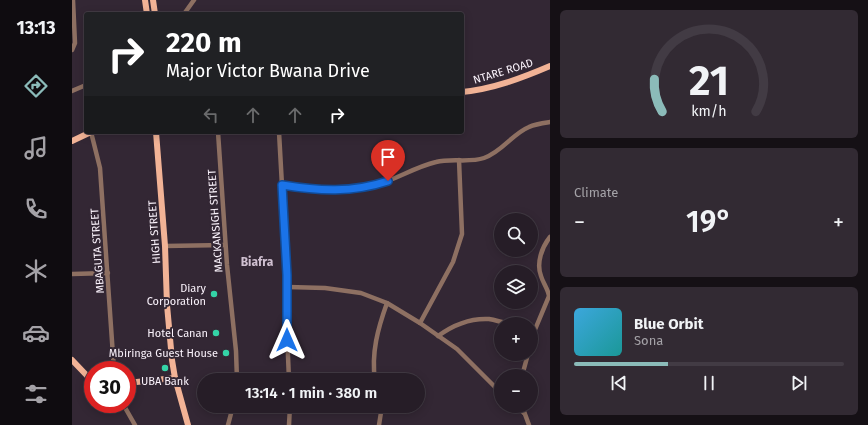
<!DOCTYPE html>
<meta charset="utf-8">
<style>
:root{--surface:#261d27;--page:#322a33;--text:#f1f3f6;--muted:#a4a2a7;--line:#423b44;--accent:#8bbbb9}
body{margin:0;font-family:"Fira Sans",sans-serif;background:var(--page);color:var(--text);height:100vh;display:flex;flex-direction:column;font-size:15px;white-space:nowrap}
*{box-sizing:border-box;margin:0}
p{font-size:13px;color:var(--muted)}
.icon{flex:none;width:22px;height:22px;fill:none;stroke:currentColor;stroke-width:2;stroke-linecap:round;stroke-linejoin:round}
.map{position:relative;flex:1;overflow:hidden}
.details{display:flex;flex-direction:column;gap:10px;padding:10px;background:#151015;width:318px}
.details>*{flex:none}
.guide{position:absolute;left:12px;top:12px;width:380px;height:122px;border-radius:4px;box-shadow:0 2px 10px #0003,0 0 0 1px var(--line);background:#202124;color:#fff;overflow:hidden}
.buttons{position:absolute;left:422px;top:213px;display:grid;gap:8px}
.buttons a{display:grid;place-items:center;width:44px;height:44px;border-radius:50%;background:var(--surface);box-shadow:0 2px 10px #0003,0 0 0 1px var(--line);font-size:20px}
.speed{position:absolute;left:12px;top:361px;display:flex;gap:8px;font-size:20px;font-weight:700;text-align:center}
.speed>*{display:grid;place-content:center;width:52px;height:52px;border-radius:50%;background:var(--surface);box-shadow:0 2px 10px #0003,0 0 0 1px var(--line);line-height:1}
.speed .limit{border:6px solid #d22;background:#fff;color:#111}
.pin{position:absolute;display:grid;place-items:center;width:34px;height:34px;color:#fff;margin:-41px -17px;border-radius:50% 50% 50% 0;rotate:-45deg;box-shadow:0 0 4px #0007}
.pin .icon{rotate:45deg}
.me{position:absolute;width:44px;margin:-22px;rotate:0deg;stroke-linejoin:round;filter:drop-shadow(0 0 3px #0008)}
.turn{display:flex;align-items:center;gap:14px;height:84px;padding:0 16px;font-size:18px}
.turn .icon{width:52px;height:52px;stroke-width:2.5}
.turn b{display:block;font-size:28px;line-height:34px}
.lanes{display:flex;align-items:center;height:38px;padding:0 16px;background:#0003;justify-content:center;gap:20px;direction:ltr}
.lanes .off{opacity:.35}
.big{font-size:30px;font-weight:600;line-height:1.1}
.details .widget{flex:1;display:flex;flex-direction:column;justify-content:center;gap:6px;min-width:0;padding:0 14px;border-radius:6px;background:var(--page)}
.details .dial{align-items:center;gap:0}
.dial svg{height:104px;overflow:visible;fill:none;stroke:var(--line);stroke-width:7;stroke-linecap:round;text-anchor:middle}
.dial text{fill:var(--text);stroke:none}
.song{display:flex;align-items:center;gap:12px}
.cover{width:48px;height:48px;border-radius:6px;background:linear-gradient(135deg,hsl(200 70% 55%),hsl(180 70% 35%))}
.played{height:4px;border-radius:2px;background:linear-gradient(90deg,var(--accent) 35%,var(--line) 35%)}
.keys{display:flex;justify-content:space-around;direction:ltr}
.heat{display:flex;justify-content:space-between;align-items:center;font-size:22px;direction:ltr}
.trip{position:absolute;left:125px;top:373px;width:228px;height:40px;border-radius:20px;background:var(--surface);box-shadow:0 2px 10px #0003,0 0 0 1px var(--line);font-weight:600;line-height:40px;text-align:center}
main{display:flex;flex:1;min-height:0}
.tab-bar{display:flex;flex-direction:column;width:72px;justify-content:space-around;align-items:center;background:#0f0c10;color:var(--muted)}
.tab-bar .icon{width:28px;height:28px}
.tab-bar .on{color:var(--accent)}
.tab-bar b{font-size:18px;color:var(--text)}
.map>svg:first-child{display:block}
</style>
<main>
<nav class="tab-bar">
<b>13:13</b>
<svg class="icon on" aria-label="directions" viewBox="0 0 24 24"><path d="M12 3l9 9-9 9-9-9zM9 14v-3h6M13 9l2 2-2 2"/></svg>
<svg class="icon" aria-label="music" viewBox="0 0 24 24"><path d="M9 18V5l10-2v13"/><circle cx="6" cy="18" r="3"/><circle cx="16" cy="16" r="3"/></svg>
<svg class="icon" aria-label="phone" viewBox="0 0 24 24"><path d="M5 4h4l2 5-3 2q2 4 5 5l2-3 5 2v4C11 20 4 13 5 4z"/></svg>
<svg class="icon" aria-label="climate" viewBox="0 0 24 24"><path d="M12 3v18M4 7l16 10M4 17L20 7"/></svg>
<svg class="icon" aria-label="car" viewBox="0 0 24 24"><path d="M5 17H2v-5l4-1 3-4h7l3 4 3 1v5h-3M9 17h6M6 11h13"/><circle cx="7" cy="17" r="2"/><circle cx="17" cy="17" r="2"/></svg>
<svg class="icon" aria-label="filters" viewBox="0 0 24 24"><path d="M4 7h16M4 17h16"/><circle cx="9" cy="7" r="2"/><circle cx="15" cy="17" r="2"/></svg>
</nav>
<div class="map">
<svg width="478" height="425" viewBox="0 0 478 425">
<rect width="100%" height="100%" fill="#332734"/>
<g fill="none" stroke-linecap="round" stroke-linejoin="round">
<!-- minor -->
<g stroke="#8e7062" stroke-width="4.5">
<polyline points="112,14 122,0"/>
<polyline points="0,50 3,43 1,0"/>
<polyline points="0,91 14,85"/>
<polyline points="19,132 28,168 42,370"/>
<polyline points="146,132 155,265 164,351 165,380"/>
<polyline points="207,132 215,275 215,332 217,380"/>
<path d="M210 185C242 190 273 193 304 185 325 179 343 167 364 162 379 158 398 163 412 158 430 152 440 134 457 127 463 124 471 123 478 122"/>
<polyline points="93,246 153,245"/>
<polyline points="0,274 36,273"/>
<polyline points="216,287 253,288 289,293 315,303 348,323 385,349 429,393"/>
<polyline points="348,323 381,262 390,234 387,160"/>
<path d="M366 336C381 325 399 318 417 319 423 320 430 322 436 324"/>
<path d="M459 344 462 332 477 296C476 289 471 283 469 276 464 263 470 247 478 237"/>
<polyline points="450,376 456,354"/>
<path d="M303 380C299 353 306 328 315 303"/>
<polyline points="51,404 63,425"/>
<polyline points="444,406 452,413"/>
<polyline points="450,406 457,425"/>
<polyline points="156,425 161,406"/>
<polyline points="217,425 218,406"/>
<polyline points="307,425 310,406"/>
</g>
<!-- major -->
<g stroke="#f2b396" stroke-width="6">
<polyline points="73,0 75,14"/>
<polyline points="81,0 83,14"/>
<path d="M390 92C421 89 450 78 478 66"/>
<polyline points="84,132 93,246 95,305 100,360 103,378 116,425"/>
<polyline points="0,141 19,132"/>
<polyline points="0,360 21,382"/>
<polyline points="55,383 103,378"/>
</g>
</g>
<g fill="none" stroke-linecap="round" stroke-linejoin="round">
<!-- route casing -->
<g stroke="#114b97" stroke-width="10">
<path id="route" d="M215 340V275L210 185C247 191 280 193 316 181"/>
</g>
<!-- route -->
<use href="#route" stroke="#1a73e8" stroke-width="7"/>
</g>
<!-- markers -->
<g fill="#34d4a7" stroke="#332734" stroke-width="1.5">
<circle cx="142" cy="294" r="4"/>
<circle cx="144" cy="333" r="4"/>
<circle cx="154" cy="353" r="4"/>
<circle cx="93" cy="368" r="4"/>
</g>
<g text-anchor="middle" stroke-width="4" stroke-linejoin="round" paint-order="stroke">
<!-- street labels -->
<g font-size="11" fill="#faf2fb" stroke="#332734">
<text transform="translate(431 71) rotate(-17)" y="4">NTARE ROAD</text>
<text transform="translate(143 221) rotate(-94)" y="4">MACKANSIGH STREET</text>
<text transform="translate(82 232) rotate(-94)" y="4">HIGH STREET</text>
<text transform="translate(25 251) rotate(-94)" y="4">MBAGUTA STREET</text>
</g>
<!-- poi labels -->
<g font-size="11" fill="#faf2fb" stroke="#332734" text-anchor="end">
<text x="134" y="292">Diary<tspan x="134" dy="13">Corporation</tspan></text>
<text x="136" y="337">Hotel Canan</text>
<text x="146" y="357">Mbiringa Guest House</text>
<text x="93" y="385" text-anchor="middle">UBA Bank</text>
</g>
<!-- neighbourhood labels -->
<g font-size="12" font-weight="bold" fill="#d0c0d1" stroke="#332734">
<text x="185" y="266">Biafra</text>
</g>
</g>
</svg>
<div class="buttons">
<a><svg class="icon" aria-label="search" viewBox="0 0 24 24"><circle cx="10" cy="10" r="6"/><path d="M15 15l6 6"/></svg></a>
<a><svg class="icon" aria-label="layers" viewBox="0 0 24 24"><path d="M12 4l9 5-9 5-9-5zM3 14l9 5 9-5"/></svg></a>
<a>+</a>
<a>−</a>
</div>
<div class="speed"><div class="limit">30</div></div>
<div class="pin" style="left:316px;top:181px;background:#d93025"><svg class="icon" aria-label="arrive" viewBox="0 0 24 24"><path d="M6 21V4h12l-3 4 3 4H6"/></svg></div>
<svg class="me" style="left:215px;top:340px" viewBox="-20 -20 40 40"><path d="M0-17L14 15 0 8-14 15z" fill="#1a73e8" stroke="#fff" stroke-width="4"/></svg>
<div class="trip">13:14 · 1 min · 380 m</div>
<div class="guide">
<div class="turn"><svg class="icon" aria-label="right" viewBox="0 0 24 24"><path d="M7 20v-9h11M14 6l5 5-5 5"/></svg><div><b>220 m</b>Major Victor Bwana Drive</div></div>
<div class="lanes"><svg class="icon off" aria-label="left" viewBox="0 0 24 24"><path d="M17 20v-9H6M10 6l-5 5 5 5"/></svg><svg class="icon off" aria-label="ahead" viewBox="0 0 24 24"><path d="M12 20V5M6 11l6-6 6 6"/></svg><svg class="icon off" aria-label="ahead" viewBox="0 0 24 24"><path d="M12 20V5M6 11l6-6 6 6"/></svg><svg class="icon" aria-label="right" viewBox="0 0 24 24"><path d="M7 20v-9h11M14 6l5 5-5 5"/></svg></div>
</div>
</div>
<section class="details">
<div class="widget dial"><svg viewBox="0 0 100 80">
<path d="M14 69A42 42 0 1 1 86 69"/>
<path d="M14 69A42 42 0 0 1 8 44" stroke="#8bbbb9"/>
<text x="50" y="56" font-size="32" font-weight="700">21</text>
<text x="50" y="72" font-size="11">km/h</text>
</svg></div>
<div class="widget"><p>Climate</p>
<div class="heat"><a>−</a><b class="big">19°</b><a>+</a></div>
</div>
<div class="widget">
<div class="song"><i class="cover"></i><div><b>Blue Orbit</b><p>Sona</p></div></div>
<div class="played"></div>
<div class="keys"><svg class="icon" aria-label="previous" viewBox="0 0 24 24"><path d="M18 5L8 12l10 7zM5 5v14"/></svg><svg class="icon" aria-label="pause" viewBox="0 0 24 24"><path d="M8 5v14M16 5v14"/></svg><svg class="icon" aria-label="next" viewBox="0 0 24 24"><path d="M6 5l10 7-10 7zM19 5v14"/></svg></div>
</div>
</section>
</main>
